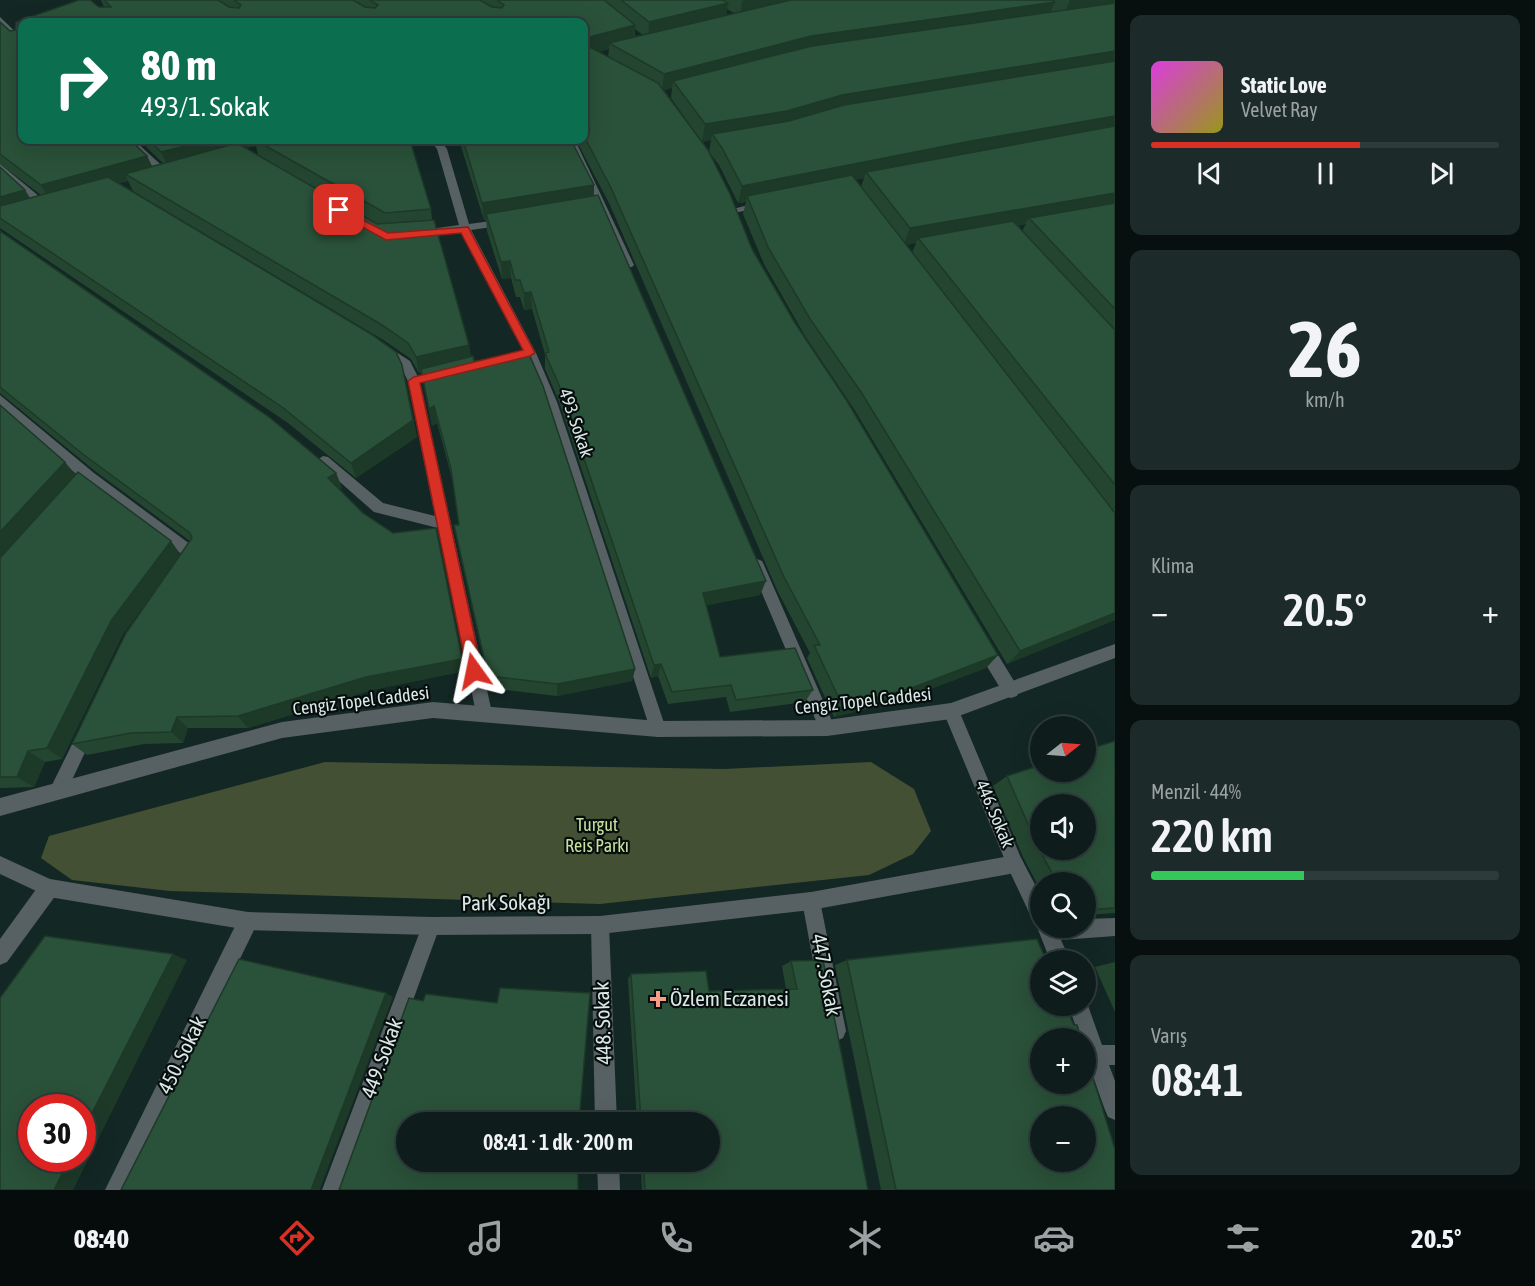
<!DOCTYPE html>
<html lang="tr">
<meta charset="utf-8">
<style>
:root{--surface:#0e1d1c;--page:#1c2a29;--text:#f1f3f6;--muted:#9ba2a3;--line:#2e3b3b;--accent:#d93025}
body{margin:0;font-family:"Asap Condensed",sans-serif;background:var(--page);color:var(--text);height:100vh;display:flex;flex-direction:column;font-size:22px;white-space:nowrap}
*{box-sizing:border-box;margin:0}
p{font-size:20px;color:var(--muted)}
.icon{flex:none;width:33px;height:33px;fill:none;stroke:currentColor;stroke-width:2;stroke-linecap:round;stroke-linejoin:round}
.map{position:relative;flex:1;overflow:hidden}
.details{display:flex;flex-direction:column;gap:15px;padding:15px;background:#08100f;width:420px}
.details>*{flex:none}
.guide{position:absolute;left:18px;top:18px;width:570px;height:126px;border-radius:12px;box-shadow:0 6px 24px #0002,0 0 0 2px var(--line);background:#0b6e4f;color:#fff;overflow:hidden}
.needle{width:39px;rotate:73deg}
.buttons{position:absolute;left:1030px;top:716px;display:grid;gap:12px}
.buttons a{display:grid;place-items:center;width:66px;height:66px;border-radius:50%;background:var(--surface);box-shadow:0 6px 24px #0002,0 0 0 2px var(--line);font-size:30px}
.speed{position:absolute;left:18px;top:1094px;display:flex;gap:12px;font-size:30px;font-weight:700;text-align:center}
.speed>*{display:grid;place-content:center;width:78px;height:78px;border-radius:50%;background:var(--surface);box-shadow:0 6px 24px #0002,0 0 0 2px var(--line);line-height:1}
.speed .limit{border:9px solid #d22;background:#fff;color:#111}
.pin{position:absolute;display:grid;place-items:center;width:51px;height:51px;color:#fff;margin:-26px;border-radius:12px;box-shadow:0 3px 9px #0006}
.me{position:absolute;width:66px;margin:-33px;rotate:348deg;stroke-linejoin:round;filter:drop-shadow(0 0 4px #0008)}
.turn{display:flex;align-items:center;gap:21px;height:126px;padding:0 24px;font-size:27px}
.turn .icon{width:78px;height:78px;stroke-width:2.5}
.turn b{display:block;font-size:42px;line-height:51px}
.big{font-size:45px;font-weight:600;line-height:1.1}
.details .widget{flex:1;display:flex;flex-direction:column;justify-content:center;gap:9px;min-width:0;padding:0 21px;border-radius:12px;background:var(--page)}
.details .dial{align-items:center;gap:0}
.dial b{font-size:78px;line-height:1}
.song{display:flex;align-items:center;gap:18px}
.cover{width:72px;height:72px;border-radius:9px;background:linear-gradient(135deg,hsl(300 70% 55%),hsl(60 70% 35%))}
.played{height:6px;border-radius:3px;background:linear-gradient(90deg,var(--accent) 60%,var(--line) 60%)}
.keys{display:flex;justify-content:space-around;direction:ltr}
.heat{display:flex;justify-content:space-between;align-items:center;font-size:33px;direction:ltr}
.charge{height:9px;border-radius:4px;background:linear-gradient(90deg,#34c759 44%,var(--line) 0)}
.trip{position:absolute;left:396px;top:1112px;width:324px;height:60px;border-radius:30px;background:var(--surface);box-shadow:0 6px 24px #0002,0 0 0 2px var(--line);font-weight:600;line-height:60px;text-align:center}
.tabs{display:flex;height:96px;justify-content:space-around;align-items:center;background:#060c0b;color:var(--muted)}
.tabs .icon{width:42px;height:42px}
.tabs .on{color:var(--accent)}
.tabs b{font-size:27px;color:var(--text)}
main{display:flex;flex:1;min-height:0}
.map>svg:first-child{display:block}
</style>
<main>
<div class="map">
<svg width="1115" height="1190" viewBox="0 0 1115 1190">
<rect width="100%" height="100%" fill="#132725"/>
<!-- green -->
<polygon fill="#445033" points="325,762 724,769 871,762 914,789 931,831 913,854 869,875 600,904 170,891 72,880 41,858 49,836"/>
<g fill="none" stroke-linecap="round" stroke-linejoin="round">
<!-- minor -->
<g fill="#576063" fill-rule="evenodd">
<polygon points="0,17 22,38 22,45 19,45 0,24"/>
<polygon points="124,140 134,140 172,175 172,179 164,179"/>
<polygon points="430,140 440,140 447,149 469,224 506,219 511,222 506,225 471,230 536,353 557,402 666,729 664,734 658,737 652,734 650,729 545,402 524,353 461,231 416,237 411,234 416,231 459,225 437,149"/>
<polygon points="565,140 575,140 634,265 632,267 624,267 622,265"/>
<polygon points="0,164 51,206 51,210 43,210 0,172"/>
<polygon points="764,201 769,204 768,206 734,213 729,210"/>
<polygon points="382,343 410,361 420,381 492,713 490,718 484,721 478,718 476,713 438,528 374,512 316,461 323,456 328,457 383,503 435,516 408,381 401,367 378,350 376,347"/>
<polygon points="0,395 94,473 198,550 200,554 192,565 182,565 180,561 183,555 84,481 0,407"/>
<polygon points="757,559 762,561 764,565 835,728 833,733 827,736 821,733 819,728 750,565 752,561"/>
<polygon points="983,638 989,640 1017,686 1019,691 1017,696 1011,698 1005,696 977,650 975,645 977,640"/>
<polygon points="951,703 957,706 1021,858 1041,896 1041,927 1086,927 1086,919 1115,918 1115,936 1061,940 1070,960 1050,960 1037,927 1038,924 1034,923 1009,870 943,711 945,706"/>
<polygon points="87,723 93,726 95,731 64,797 58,799 52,797 49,791 52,785 81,726"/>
<polygon points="49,879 56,881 58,888 56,895 7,962 0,965 0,939 42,881"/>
<polygon points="811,892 818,894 820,901 846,1031 843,1038 836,1041 829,1038 826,1031 802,901 804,894"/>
<polygon points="248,912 255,914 257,921 255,928 127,1190 105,1190 241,914"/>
<polygon points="600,916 607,918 609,925 617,1122 595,1122 591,925 593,918"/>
<polygon points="431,917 438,919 440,926 344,1190 322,1190 422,926 424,919"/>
<polygon points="1086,1000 1102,1045 1115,1045 1115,1065 1109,1065 1115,1081 1115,1120 1108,1117 1105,1110 1086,1057 1086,1038 1080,1038 1068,1005 1086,1005"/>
<polygon points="597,1161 619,1161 620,1190 598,1190"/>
</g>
<!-- tertiary -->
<g fill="#576063" fill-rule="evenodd">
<polygon points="1115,644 1115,658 951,719 827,736 658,737 433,718 282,738 0,816 0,798 282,722 433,702 658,721 827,720 951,703"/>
<polygon points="1015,855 1021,858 1024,864 1021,870 1015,873 811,910 600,934 431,935 248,930 49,897 0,874 0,856 50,879 248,912 431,917 600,916 811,892"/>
</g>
</g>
<!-- wall -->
<g fill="#244631" fill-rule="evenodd">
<path d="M79 0H90L99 7H104L101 0H1115V620L1007 664 854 409 805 336 764 264 743 214 746 202 738 203 719 165 709 152 711 140 702 142 671 98 672 88 664 90 708 150 730 194 752 249 795 323 847 401 998 655 986 668 899 701 834 717 807 658 810 653 778 592 610 205 576 140H584V22H22V140H130L147 156 152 166 163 163 147 148 144 140 138 141 132 140H410L431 209 432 220H434L469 345 471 357 473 356 474 361 529 354 543 386 635 669 632 681 557 696 490 688 457 540 454 525H459L453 482 437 423 432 426 421 373H419L411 359 385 341 133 191 128 181 118 183 371 334 396 352 402 365 417 437 356 478 288 423 0 228V167L25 190 30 198 41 195 0 164V22L10 31 15 30 16 22ZM727 9 734 13 726 15ZM635 29 643 35 635 37ZM609 49 608 57 598 52ZM256 146 258 155 247 148ZM864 178 861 187 855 180ZM1026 224 1022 231 1017 226ZM916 243 912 253 906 245Z"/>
<polygon points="459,140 571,140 760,595 706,605 720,657 813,690 805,702 730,712 726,697 668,704 658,676 651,678 559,401 545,369 545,354 532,309 524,310 520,297 516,297 511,278 502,279 487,231 486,220 484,220"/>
<polygon points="0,231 336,473 342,488 339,490 465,671 372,690 248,728 188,728 183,743 144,744 87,755 72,744 170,570 123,634 62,759 45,762 34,787 0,788 0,405 76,476 181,555 190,541 95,471 0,393"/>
<polygon points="1115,741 1115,913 1086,915 1086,882 1041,882 1041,891 1023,857 993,786 1007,776"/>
<polygon points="847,960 1115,1190 881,1190 835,965"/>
<polygon points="791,961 868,1190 642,1190 640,1161 710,1161 710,1122 637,1122 628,979 631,974 709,991 786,989 782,966"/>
<polygon points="1115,962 1115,1012 1095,967"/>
</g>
<!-- shaded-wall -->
<g fill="#1d3928">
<polygon points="748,0 826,0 740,18 742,1"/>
<polygon points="1070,0 1115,0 1115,10 1063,17"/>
<polygon points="1055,2 1048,18 673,81 672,88 662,91 664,74 811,36"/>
<polygon points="728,3 726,20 648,39 649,22"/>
<polygon points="635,25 634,42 609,43 609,49 589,54 584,44 590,37"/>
<polygon points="1115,51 1115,67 712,134 711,140 702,142 705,124 842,95"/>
<polygon points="1115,116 1115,132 866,172 864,178 749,201 747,196 746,202 738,203 742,186 971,141"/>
<polygon points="209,140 254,140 256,146 169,169 161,152"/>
<polygon points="147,156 155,173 125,174 128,181 51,203 41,185"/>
<polygon points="594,185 594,202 486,214 486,220 484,220 482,203"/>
<polygon points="25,190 35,207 0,217 0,197"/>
<polygon points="1115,193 1115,209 1029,218 1025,224 921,242 918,238 916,243 903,246 910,228"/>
<polygon points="510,261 511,278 502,279 501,262"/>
<polygon points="531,292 532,309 524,310 524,293"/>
<polygon points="469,345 471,361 419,373 416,357"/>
<polygon points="402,365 417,437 356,478 351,463"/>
<polygon points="434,406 437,423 432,426 429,409"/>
<polygon points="65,462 77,477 0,563 0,532"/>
<polygon points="336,473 342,488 333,494 328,478"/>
<polygon points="436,528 465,671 372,690 248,728 238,716"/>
<polygon points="171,541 181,555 123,634 62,759 47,748 111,621"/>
<polygon points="766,581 760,595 699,607 703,593"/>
<polygon points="1115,613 1115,620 1007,664 1020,651"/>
<polygon points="998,655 986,668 899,701 834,717 842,705"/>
<polygon points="661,664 658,676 651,678 654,665"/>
<polygon points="635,669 632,681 557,696 557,684"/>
<polygon points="177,717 188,728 183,743 171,732"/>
<polygon points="28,751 45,762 34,787 17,777"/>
<polygon points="173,954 187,960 73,1190 54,1190 70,1158 82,1158 82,1133"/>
<polygon points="386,993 393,997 320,1189 320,1190 311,1190"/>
</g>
<!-- building -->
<g fill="#2a5139" stroke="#1d3928" stroke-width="1.5" fill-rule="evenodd">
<polygon points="79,0 90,0 99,7 111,7 104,0 218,0 229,7 239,8 241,5 234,0 353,0 365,7 375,8 378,5 370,0 480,0 492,7 502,8 504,5 497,0 604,0 635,25 590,37 584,44 658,83 708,150 730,194 752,249 795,323 847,401 998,655 909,689 842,705 814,645 820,645 784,577 611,188 584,136 584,22 22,22 22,140 130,140 147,156 41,185 0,154 0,22 10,31 15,30 16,22"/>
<polygon points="621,0 723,0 728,3 649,22"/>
<polygon points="791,0 1053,0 1055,2 811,36 664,74 609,43"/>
<polygon points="1115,3 1115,51 842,95 787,111 705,124 673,81 812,46"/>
<polygon points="1115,61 1115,116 971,141 742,186 722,148 712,134 789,121 844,105"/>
<polygon points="1115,126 1115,193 910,228 866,172"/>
<polygon points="149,140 209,140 161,152"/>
<polygon points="255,140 410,140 431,209 385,213"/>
<polygon points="463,140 571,140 594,185 482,203"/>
<polygon points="237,143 377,224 434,220 469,345 416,357 408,343 382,325 125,174"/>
<polygon points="0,167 25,190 0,197"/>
<polygon points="852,175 1115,513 1115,613 1020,651 861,392 810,319 768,247 747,196"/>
<polygon points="108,177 371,334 396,352 402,365 413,420 351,463 282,407 0,218 0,206"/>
<polygon points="598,195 766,581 703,593 720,657 795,648 813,690 736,700 731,685 672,692 661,664 654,665 559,385 545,353 549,352 531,292 524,293 520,280 515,280 510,261 501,262 486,214"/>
<polygon points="1115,203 1115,309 1029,218"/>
<polygon points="1013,221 1115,330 1115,485 918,238"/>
<polygon points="0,231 269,417 336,473 328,478 363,513 393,533 436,528 462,659 366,677 238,716 177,717 171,732 131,733 72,744 126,633 192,538 190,533 84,455 0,387"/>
<polygon points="529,354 543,386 635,669 557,684 488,676 454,525 459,525 451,469 434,406 429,409 421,369 473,356 474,361"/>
<polygon points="0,405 65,462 0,532"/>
<polygon points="78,472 171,541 111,621 47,748 28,751 17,777 0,777 0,558"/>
<path d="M1115 741V908L1086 910V882H1057L1039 849 1007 776 1041 765V771H1086V750ZM1041 804H1086V849H1041Z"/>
<polygon points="45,936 173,954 82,1133 82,1107 32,1107 32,1158 70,1158 54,1190 0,1190 0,998"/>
<path d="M1037 939 1046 960H1041V1005H1065L1074 1025H1077L1081 1038H1041V1083H1086V1055L1115 1149V1190H896L847 960ZM1041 1116H1086V1161H1041Z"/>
<polygon points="239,959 386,993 311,1190 121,1190"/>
<polygon points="823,960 868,1190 645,1190 643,1161 710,1161 710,1122 641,1122 631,974 706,971 709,991 797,989 791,961"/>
<polygon points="500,988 590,993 579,1122 406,1122 406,1161 578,1161 578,1190 339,1190 409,998 423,1001 426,994 497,1003"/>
</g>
<!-- route -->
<polygon fill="#d93025" stroke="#8d1f18" stroke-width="1.5" points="339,208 388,233 468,227 535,353 530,356 420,383 482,671 474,677 467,671 408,381 414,377 523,350 461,233 386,240 335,212 334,210"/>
<!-- markers -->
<path fill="#f49e88" stroke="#060e0d" stroke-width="2" d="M655 990h6v6h6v6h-6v6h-6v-6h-6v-6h6z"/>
<g text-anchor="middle" stroke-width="4.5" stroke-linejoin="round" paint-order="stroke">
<!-- street labels -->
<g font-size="18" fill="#dbe8e6" stroke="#060e0d">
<text transform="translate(576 423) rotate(71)" y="6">493. Sokak</text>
<text transform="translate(361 701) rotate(-7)" y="6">Cengiz Topel Caddesi</text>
<text transform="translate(863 701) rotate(-6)" y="6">Cengiz Topel Caddesi</text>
<text transform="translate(995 814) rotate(67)" y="6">446. Sokak</text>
</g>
<!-- park labels -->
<g font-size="18" fill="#c7e19f" stroke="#060e0d">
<text x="597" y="831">Turgut<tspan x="597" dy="21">Reis Parkı</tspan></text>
</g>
<!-- near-street labels -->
<g font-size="21" fill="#dbe8e6" stroke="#060e0d">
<text transform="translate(506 903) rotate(-1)" y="7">Park Sokağı</text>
<text transform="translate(826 975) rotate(79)" y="7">447. Sokak</text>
<text transform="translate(603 1023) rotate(-92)" y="7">448. Sokak</text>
<text transform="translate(182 1055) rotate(-64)" y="7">450. Sokak</text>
<text transform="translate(382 1058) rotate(-70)" y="7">449. Sokak</text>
</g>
<!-- near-poi labels -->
<g font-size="21" fill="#dbe8e6" stroke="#060e0d" text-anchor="start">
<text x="670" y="1006">Özlem Eczanesi</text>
</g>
</g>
</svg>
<div class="buttons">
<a><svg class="needle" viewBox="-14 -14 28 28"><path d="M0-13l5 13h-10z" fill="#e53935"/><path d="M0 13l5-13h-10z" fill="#9ba2a3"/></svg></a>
<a><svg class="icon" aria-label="sound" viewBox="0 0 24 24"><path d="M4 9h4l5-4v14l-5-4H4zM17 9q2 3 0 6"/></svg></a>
<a><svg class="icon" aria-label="search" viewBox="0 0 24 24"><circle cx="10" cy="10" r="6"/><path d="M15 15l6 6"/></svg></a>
<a><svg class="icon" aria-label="layers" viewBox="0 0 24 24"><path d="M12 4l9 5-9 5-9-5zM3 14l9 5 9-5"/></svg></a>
<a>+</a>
<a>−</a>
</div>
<div class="speed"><div class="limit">30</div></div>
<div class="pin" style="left:339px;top:210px;background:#d93025"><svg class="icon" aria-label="arrive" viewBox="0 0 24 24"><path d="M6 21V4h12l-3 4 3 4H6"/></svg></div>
<svg class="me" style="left:474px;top:671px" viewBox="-20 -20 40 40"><path d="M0-17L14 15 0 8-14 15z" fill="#d93025" stroke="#fff" stroke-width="4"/></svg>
<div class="trip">08:41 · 1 dk · 200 m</div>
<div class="guide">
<div class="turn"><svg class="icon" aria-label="right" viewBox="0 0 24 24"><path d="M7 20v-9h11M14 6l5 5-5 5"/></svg><div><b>80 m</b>493/1. Sokak</div></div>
</div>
</div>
<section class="details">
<div class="widget">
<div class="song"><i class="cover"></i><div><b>Static Love</b><p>Velvet Ray</p></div></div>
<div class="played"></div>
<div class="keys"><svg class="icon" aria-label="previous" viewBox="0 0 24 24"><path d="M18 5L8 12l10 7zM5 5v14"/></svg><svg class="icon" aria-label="pause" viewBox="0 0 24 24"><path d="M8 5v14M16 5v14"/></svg><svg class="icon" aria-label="next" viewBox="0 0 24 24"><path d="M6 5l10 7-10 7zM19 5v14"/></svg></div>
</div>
<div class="widget dial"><b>26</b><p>km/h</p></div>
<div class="widget"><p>Klima</p>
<div class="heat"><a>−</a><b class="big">20.5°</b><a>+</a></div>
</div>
<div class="widget"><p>Menzil · 44%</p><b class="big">220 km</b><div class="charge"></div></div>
<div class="widget"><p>Varış</p><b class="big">08:41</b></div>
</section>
</main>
<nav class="tabs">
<b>08:40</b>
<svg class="icon on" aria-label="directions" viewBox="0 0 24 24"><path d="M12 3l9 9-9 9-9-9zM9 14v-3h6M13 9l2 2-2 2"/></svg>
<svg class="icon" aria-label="music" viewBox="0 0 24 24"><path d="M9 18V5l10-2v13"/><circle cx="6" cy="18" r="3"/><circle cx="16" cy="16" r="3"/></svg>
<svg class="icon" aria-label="phone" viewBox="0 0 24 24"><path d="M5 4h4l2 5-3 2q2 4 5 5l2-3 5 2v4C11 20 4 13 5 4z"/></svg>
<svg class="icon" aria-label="climate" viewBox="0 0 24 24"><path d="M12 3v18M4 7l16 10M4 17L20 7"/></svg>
<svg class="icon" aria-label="car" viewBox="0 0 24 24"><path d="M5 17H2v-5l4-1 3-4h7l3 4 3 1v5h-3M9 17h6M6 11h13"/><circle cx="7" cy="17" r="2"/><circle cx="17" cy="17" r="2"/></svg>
<svg class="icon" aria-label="filters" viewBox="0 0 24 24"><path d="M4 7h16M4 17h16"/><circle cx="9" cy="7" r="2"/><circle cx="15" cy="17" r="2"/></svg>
<b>20.5°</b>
</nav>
